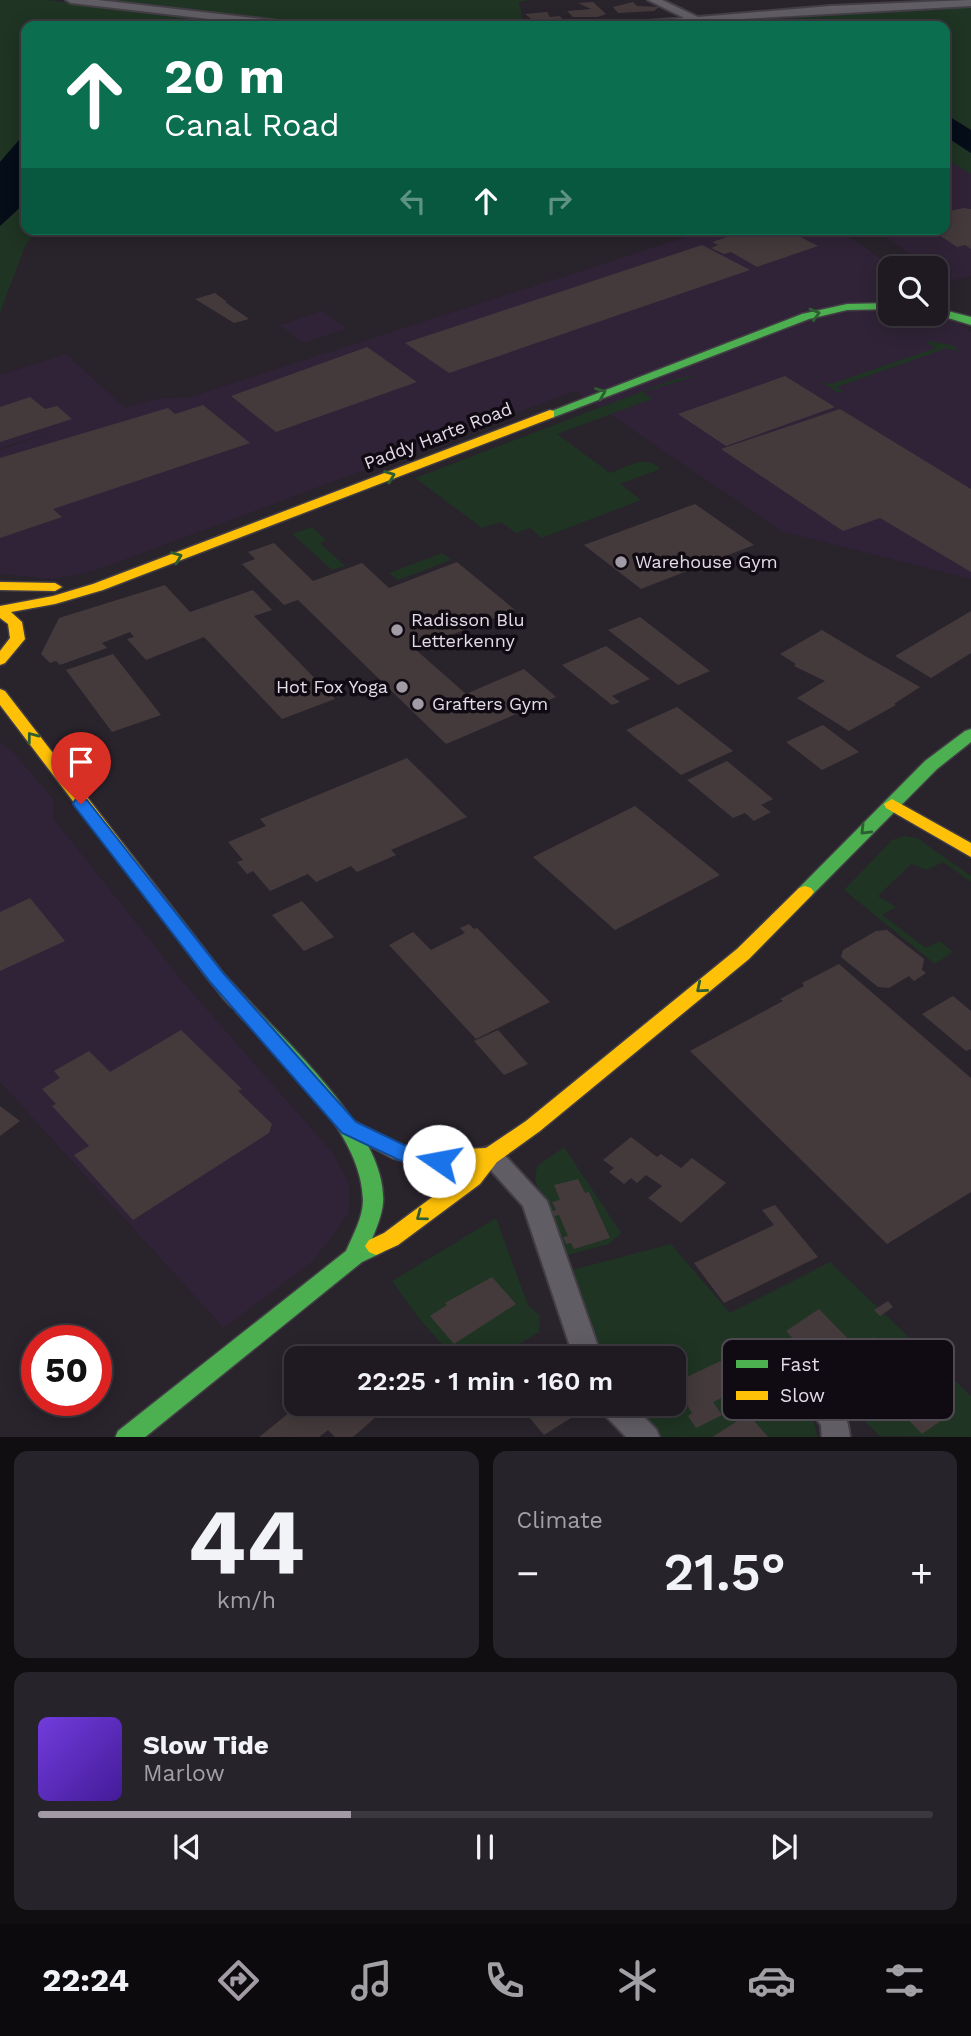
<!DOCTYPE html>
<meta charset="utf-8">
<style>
:root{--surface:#1f1a21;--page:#27232a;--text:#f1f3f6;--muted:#a1a1a5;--line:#3c383f;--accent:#a29ba6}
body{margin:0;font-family:"Work Sans",sans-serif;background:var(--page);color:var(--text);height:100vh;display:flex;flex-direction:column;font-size:26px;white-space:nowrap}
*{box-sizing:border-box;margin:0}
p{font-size:23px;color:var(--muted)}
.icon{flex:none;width:38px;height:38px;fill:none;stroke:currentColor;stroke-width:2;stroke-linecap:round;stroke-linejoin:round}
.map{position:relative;height:1437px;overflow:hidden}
.sheet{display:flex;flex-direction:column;gap:14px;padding:14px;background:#110e12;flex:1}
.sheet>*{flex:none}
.hud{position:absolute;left:21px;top:21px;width:929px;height:214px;border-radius:14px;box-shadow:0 4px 18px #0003,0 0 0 2px var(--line);background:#0b6e4f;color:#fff;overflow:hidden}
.controls{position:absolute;left:878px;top:256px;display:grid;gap:14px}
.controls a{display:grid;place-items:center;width:70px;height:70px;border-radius:14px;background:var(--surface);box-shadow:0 4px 18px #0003,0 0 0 2px var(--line);font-size:35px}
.speed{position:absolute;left:21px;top:1325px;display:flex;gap:14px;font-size:35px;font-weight:700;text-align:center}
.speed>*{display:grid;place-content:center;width:91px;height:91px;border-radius:50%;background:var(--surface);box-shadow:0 4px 18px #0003,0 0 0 2px var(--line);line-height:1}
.speed .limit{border:10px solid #d22;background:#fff;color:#111}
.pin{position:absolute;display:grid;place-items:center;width:60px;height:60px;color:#fff;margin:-72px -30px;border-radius:50% 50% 50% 0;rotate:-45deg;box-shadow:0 0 7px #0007}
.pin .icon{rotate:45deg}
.me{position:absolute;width:77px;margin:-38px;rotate:282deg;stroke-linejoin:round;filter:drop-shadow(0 0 5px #0008)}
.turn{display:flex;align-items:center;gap:24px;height:147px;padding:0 28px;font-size:32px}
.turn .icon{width:91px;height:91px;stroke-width:2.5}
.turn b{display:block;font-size:49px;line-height:60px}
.lanes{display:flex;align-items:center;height:66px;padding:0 28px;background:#0003;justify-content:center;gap:35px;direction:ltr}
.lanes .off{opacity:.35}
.big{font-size:52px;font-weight:600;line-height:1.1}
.sheet .widget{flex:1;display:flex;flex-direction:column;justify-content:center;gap:10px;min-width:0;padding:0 24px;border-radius:14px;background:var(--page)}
.sheet .dial{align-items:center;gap:0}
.dial b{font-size:91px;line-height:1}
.song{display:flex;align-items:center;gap:21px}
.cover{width:84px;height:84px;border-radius:10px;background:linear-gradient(135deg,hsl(260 70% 55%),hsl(260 70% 35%))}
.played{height:7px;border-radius:4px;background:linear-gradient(90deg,var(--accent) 35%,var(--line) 35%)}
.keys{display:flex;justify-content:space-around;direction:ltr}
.heat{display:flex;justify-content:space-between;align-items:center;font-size:38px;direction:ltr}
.sheet .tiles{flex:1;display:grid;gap:14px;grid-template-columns:1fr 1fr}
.widget:last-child{grid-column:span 2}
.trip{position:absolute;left:284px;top:1346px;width:402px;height:70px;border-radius:14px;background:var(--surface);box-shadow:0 4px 18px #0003,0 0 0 2px var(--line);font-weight:600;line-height:70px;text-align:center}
.tab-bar{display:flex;height:112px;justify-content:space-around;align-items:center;background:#0c0a0d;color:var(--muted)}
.tab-bar .icon{width:49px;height:49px}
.tab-bar .active{color:var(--accent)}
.tab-bar b{font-size:32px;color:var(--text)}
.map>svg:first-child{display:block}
</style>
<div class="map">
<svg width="971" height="1438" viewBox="0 0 971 1438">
<rect width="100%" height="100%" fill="#29232c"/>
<!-- built -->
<g fill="#302337">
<polygon points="945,158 971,174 971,276 950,281 936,272 936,268 931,268 874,229 945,229"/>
<polygon points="711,229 837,229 895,268 891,268 891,313 936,313 936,303 971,332 971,579 784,532 575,391 94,571 53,579 0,574 0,450 54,431 0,448 0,375 66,354 125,408 156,399 190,397"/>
<polygon points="323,311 346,329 303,343 280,325"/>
<polygon points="0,742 14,753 53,799 53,818 182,981 331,1151 349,1183 349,1213 312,1262 224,1328 0,1082"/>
</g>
<!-- green -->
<g fill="#1f3423">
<polygon points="0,0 47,0 257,26 26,26 26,132 0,162"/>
<polygon points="92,0 529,0 519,2 524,26 301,25"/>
<polygon points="971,7 971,130 945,114 945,26 672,26"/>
<polygon points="945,136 971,153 971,174 945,158"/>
<polygon points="26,202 26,229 37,229 25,246 0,313 0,226"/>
<polygon points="930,341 954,346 959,351 947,348 837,387 843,391 839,393 821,382 831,384 936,348 926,342"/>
<path d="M699 375 643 392 652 399 557 434 610 473C626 468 646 453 660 469L620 484 641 500 542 538 530 528 516 533 501 522 482 528 415 478 675 379Z"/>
<polygon points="312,527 326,540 320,543 345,566 332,570 292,534"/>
<polygon points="442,553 451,560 398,580 389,573"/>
<polygon points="904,836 917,838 971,876 971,882 943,862 927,870 911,864 878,896 896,907 882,915 926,948 940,941 953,952 935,964 844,890 892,840"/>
<polygon points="564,1147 621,1233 609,1244 563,1256 535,1180 537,1166"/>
<polygon points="496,1218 528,1305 540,1316 539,1332 496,1358 454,1358 417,1316 392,1281"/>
<polygon points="671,1244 730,1313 830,1262 971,1396 971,1437 880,1436 856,1413 851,1416 814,1378 787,1393 813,1420 818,1437 661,1437 626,1404 674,1404 674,1358 600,1358 568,1271"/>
</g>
<!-- water -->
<g fill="#040d18">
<polygon points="945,114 971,130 971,153 945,136"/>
<polygon points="26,132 26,202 0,226 0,162"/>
</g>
<!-- building -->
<g fill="#443a3c">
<polygon points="593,2 606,14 598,17 573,17 567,11 591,9 578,3"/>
<polygon points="633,2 637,6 659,7 654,11 618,13 613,7"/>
<polygon points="547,12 550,17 560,16 563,20 535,22 525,14"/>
<polygon points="964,208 971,209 971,249 965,245 957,247 933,231 945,229 945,212"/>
<polygon points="751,229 785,229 818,246 757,267 731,252 724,254 711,248 718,245 712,242"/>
<polygon points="702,245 750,270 449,373 405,343"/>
<polygon points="215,293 227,302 225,302 249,319 234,323 195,299"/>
<polygon points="367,347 417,382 276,432 231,396"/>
<polygon points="785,376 835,407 726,446 678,414"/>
<polygon points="30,397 45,409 57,406 72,419 0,442 0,407"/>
<polygon points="203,405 250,443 53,509 62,517 0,538 0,458 168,408 175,414"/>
<polygon points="840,409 971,489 971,572 880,518 843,531 721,449"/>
<polygon points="695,504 754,545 641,589 584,545"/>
<polygon points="274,543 313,581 362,563 389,588 457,562 515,610 415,649 466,694 524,669 556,697 446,744 298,600 284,605 242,564 255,559 248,552"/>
<polygon points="165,585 190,612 253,590 272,610 254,616 335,699 282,719 204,637 146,660 127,639 134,637 130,632 102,643 107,648 60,665 56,661 50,663 41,654 59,618"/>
<polygon points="971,611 971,653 931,678 895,656"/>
<polygon points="640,617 710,671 678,685 608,630"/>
<polygon points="822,630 867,657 920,687 894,704 896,705 849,731 797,698 825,681 794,666 796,664 780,654"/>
<polygon points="606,646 650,679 612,696 620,702 612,705 562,665"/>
<polygon points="113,654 161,715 112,732 66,670"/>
<polygon points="677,707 733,751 681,775 626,730"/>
<polygon points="823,725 859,752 822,770 786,742"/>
<polygon points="407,758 467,817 391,850 396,855 357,872 351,866 316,882 308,874 270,891 253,871 247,874 237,862 243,860 228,842 266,826 260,819"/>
<polygon points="727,761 773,799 761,805 771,812 754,821 745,813 733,818 687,780"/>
<polygon points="635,806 720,875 615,930 533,857"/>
<polygon points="30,898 65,941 0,971 0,912"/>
<polygon points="302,901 334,937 304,951 272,915"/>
<polygon points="469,924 474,929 477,928 550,1002 476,1039 389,945 413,932 431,950 465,933 460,928"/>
<polygon points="887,930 924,959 922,970 926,973 914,981 909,976 889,988 878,987 841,957 843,950 876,931"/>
<polygon points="839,964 971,1078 971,1192 887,1244 690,1051 783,1001 780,999 804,986 802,983"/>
<polygon points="953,996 971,1011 971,1049 966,1051 922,1014"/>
<polygon points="181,1030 242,1089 238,1091 272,1124 269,1133 133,1220 74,1155 89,1146 52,1106 56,1104 42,1089 60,1078 54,1071 89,1051 110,1072"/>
<polygon points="498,1030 528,1064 504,1075 474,1041"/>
<polygon points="0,1106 20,1121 0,1136"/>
<polygon points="631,1137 657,1157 661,1154 681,1168 692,1158 726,1183 681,1223 648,1198 662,1186 646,1175 637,1183 631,1178 624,1184 609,1172 614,1168 603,1160"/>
<polygon points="578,1179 585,1193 589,1192 610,1238 574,1249 571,1243 566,1244 563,1237 568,1236 559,1215 555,1216 552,1211 556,1210 552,1202 560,1200 554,1185"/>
<polygon points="775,1205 818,1257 724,1303 694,1263 774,1225 762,1210"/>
<polygon points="492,1277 516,1304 454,1344 430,1316 447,1305 445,1303"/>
<polygon points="888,1301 893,1307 880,1316 874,1310"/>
<polygon points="819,1309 852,1343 822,1363 801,1340 797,1343 786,1331"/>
<polygon points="874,1337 908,1372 879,1392 841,1359"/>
<polygon points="727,1358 747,1386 713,1402 722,1415 696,1428 688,1416 692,1413 674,1383"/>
<polygon points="916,1377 952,1413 922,1434 899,1410 895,1413 882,1400"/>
<polygon points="300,1404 364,1404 377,1416 352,1438 336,1438 328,1430 318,1438 258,1438"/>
<polygon points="518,1404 564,1404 574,1416 544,1435"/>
<polygon points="748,1414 769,1438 711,1438"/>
</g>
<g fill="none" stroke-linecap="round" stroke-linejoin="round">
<!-- street casing -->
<g stroke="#433e46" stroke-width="4">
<g id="street">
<polygon points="66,0 98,0 296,23 301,26 270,26 71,3"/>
<polygon points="648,0 662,0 698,17 830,6 968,0 971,0 971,6 618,26 623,23 684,18"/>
<polygon points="490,1146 499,1149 547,1201 602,1358 574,1358 523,1206 478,1156 481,1149"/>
<path d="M812 1381C834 1389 849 1415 850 1438H822L821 1425 798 1393 802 1384Z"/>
<polygon points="599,1404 631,1404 656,1429 660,1438 627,1438 603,1413"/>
</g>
</g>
<!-- fast casing -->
<g stroke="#433e46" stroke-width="3">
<g id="fast">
<polygon points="891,303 891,309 847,310 809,319 554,417 550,418 544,414 802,314 847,304"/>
<polygon points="936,308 971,317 971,325 932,313 936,313"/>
<polygon points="971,729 971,742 937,769 811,896 799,896 796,892 799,888 925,761 965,731"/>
<path d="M243 1000 250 1002C292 1048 388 1136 383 1203 382 1215 377 1227 372 1239L383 1240 387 1246 383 1252 362 1262 144 1438H115L118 1431 346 1251C353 1235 363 1217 363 1200 362 1131 280 1059 236 1012L234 1007 236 1002Z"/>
</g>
</g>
<!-- slow casing -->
<g stroke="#433e46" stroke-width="3">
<g id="slow">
<polygon points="550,410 554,411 554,417 103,590 55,604 11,612 22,622 25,639 5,663 0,665 0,651 10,638 8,624 0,618 0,606 53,596 93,584"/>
<polygon points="0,582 55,583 62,587 55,591 0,590"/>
<path d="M0 689 5 691 223 973 250 1002 252 1007 250 1012C233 1017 221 994 211 983L0 705Z"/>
<polygon points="892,799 971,843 971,857 886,808 884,804"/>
<polygon points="805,886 811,888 814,892 811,896 749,959 540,1131 497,1162 480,1184 398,1245 376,1255 369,1252 365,1246 369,1240 384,1233 466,1172 472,1165 425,1167 392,1158 342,1132 339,1127 342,1122 349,1119 356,1122 404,1146 425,1151 486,1148 526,1121 737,949 799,888"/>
</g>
</g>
<!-- street -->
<use href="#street" fill="#615d64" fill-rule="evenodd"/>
<!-- fast -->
<use href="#fast" fill="#4caf50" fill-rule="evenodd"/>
<!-- slow -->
<use href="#slow" fill="#ffc107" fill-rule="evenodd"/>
</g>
<!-- one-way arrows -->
<defs><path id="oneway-chevron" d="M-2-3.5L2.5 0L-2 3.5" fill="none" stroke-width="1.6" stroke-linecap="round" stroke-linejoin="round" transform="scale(1.75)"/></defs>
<g stroke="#2e5d31">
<use href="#oneway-chevron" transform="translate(815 314) rotate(-16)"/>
<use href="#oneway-chevron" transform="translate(601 393) rotate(-22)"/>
<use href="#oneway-chevron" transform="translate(390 476) rotate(-21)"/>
<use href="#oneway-chevron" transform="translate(177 557) rotate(-21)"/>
<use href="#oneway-chevron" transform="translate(32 737) rotate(-127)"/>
<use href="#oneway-chevron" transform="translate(865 830) rotate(135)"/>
<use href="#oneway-chevron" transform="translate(701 988) rotate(140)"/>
<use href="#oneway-chevron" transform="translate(421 1216) rotate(143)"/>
</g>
<!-- route -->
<polygon fill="#1a73e8" stroke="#114b97" stroke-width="2" points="81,798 87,800 224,974 356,1122 404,1145 447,1155 450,1161 447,1166 439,1169 399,1160 342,1133 211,983 75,807 73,804 75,800"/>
<!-- markers -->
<g fill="#a29ba6" stroke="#100b12" stroke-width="2.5">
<circle cx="621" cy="562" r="7"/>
<circle cx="397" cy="630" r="7"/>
<circle cx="402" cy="687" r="7"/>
<circle cx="418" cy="704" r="7"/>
</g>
<g text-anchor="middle" stroke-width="7" stroke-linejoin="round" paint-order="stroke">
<!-- street labels -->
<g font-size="18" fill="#e3dce8" stroke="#100b12">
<text transform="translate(438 436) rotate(-21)" y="6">Paddy Harte Road</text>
</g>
<!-- poi labels -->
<g font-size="18" fill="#e3dce8" stroke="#100b12" text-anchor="start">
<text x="635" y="568">Warehouse Gym</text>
<text x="411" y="626">Radisson Blu<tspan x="411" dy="21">Letterkenny</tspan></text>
<text x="388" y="693" text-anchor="end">Hot Fox Yoga</text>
<text x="432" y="710">Grafters Gym</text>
</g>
</g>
<!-- legend -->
<rect x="722" y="1339" width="232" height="81" rx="10" fill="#100b12" stroke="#4f4a52" stroke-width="2"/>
<rect x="736" y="1360" width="32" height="8" fill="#4caf50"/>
<rect x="736" y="1391" width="32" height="9" fill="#ffc107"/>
<g font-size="19" fill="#e3dce8">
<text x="780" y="1371">Fast</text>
<text x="780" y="1402">Slow</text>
</g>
</svg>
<div class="controls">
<a><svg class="icon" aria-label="search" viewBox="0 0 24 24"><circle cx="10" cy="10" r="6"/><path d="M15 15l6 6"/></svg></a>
</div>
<div class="speed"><div class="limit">50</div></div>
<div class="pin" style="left:81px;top:804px;background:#d93025"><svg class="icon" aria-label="arrive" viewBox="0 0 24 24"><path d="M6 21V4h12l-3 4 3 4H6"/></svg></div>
<svg class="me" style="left:439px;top:1161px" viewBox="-20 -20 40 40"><circle r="19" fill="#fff"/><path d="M0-13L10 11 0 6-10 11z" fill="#1a73e8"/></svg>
<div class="trip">22:25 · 1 min · 160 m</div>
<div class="hud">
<div class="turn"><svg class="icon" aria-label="ahead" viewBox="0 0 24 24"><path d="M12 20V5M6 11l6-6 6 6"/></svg><div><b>20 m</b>Canal Road</div></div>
<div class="lanes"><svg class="icon off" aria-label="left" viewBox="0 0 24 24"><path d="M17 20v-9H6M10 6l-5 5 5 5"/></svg><svg class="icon" aria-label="ahead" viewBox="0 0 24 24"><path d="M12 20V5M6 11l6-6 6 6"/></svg><svg class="icon off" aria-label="right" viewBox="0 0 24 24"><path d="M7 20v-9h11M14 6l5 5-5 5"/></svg></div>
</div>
</div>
<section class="sheet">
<div class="tiles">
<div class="widget dial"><b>44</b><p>km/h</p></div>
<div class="widget"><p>Climate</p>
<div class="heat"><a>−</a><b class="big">21.5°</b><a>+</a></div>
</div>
<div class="widget">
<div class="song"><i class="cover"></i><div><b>Slow Tide</b><p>Marlow</p></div></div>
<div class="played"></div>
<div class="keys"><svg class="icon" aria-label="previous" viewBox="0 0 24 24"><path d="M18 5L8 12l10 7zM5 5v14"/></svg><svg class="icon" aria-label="pause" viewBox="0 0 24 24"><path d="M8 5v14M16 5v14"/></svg><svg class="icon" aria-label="next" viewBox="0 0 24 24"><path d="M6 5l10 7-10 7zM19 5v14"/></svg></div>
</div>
</div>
</section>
<nav class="tab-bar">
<b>22:24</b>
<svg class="icon active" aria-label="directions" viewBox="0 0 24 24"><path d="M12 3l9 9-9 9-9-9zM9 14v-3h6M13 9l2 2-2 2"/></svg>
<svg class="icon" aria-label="music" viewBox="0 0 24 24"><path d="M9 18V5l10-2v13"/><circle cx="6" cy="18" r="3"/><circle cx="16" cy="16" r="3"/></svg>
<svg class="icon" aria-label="phone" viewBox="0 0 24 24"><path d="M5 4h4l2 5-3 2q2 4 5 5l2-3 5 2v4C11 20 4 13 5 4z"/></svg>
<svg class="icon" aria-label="climate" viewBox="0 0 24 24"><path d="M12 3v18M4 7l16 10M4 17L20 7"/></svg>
<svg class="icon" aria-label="car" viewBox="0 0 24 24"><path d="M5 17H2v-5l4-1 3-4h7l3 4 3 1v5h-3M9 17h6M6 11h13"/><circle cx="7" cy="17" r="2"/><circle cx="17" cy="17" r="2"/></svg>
<svg class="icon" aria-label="filters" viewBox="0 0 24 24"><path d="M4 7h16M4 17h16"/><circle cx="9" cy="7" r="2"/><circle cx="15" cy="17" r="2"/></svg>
</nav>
